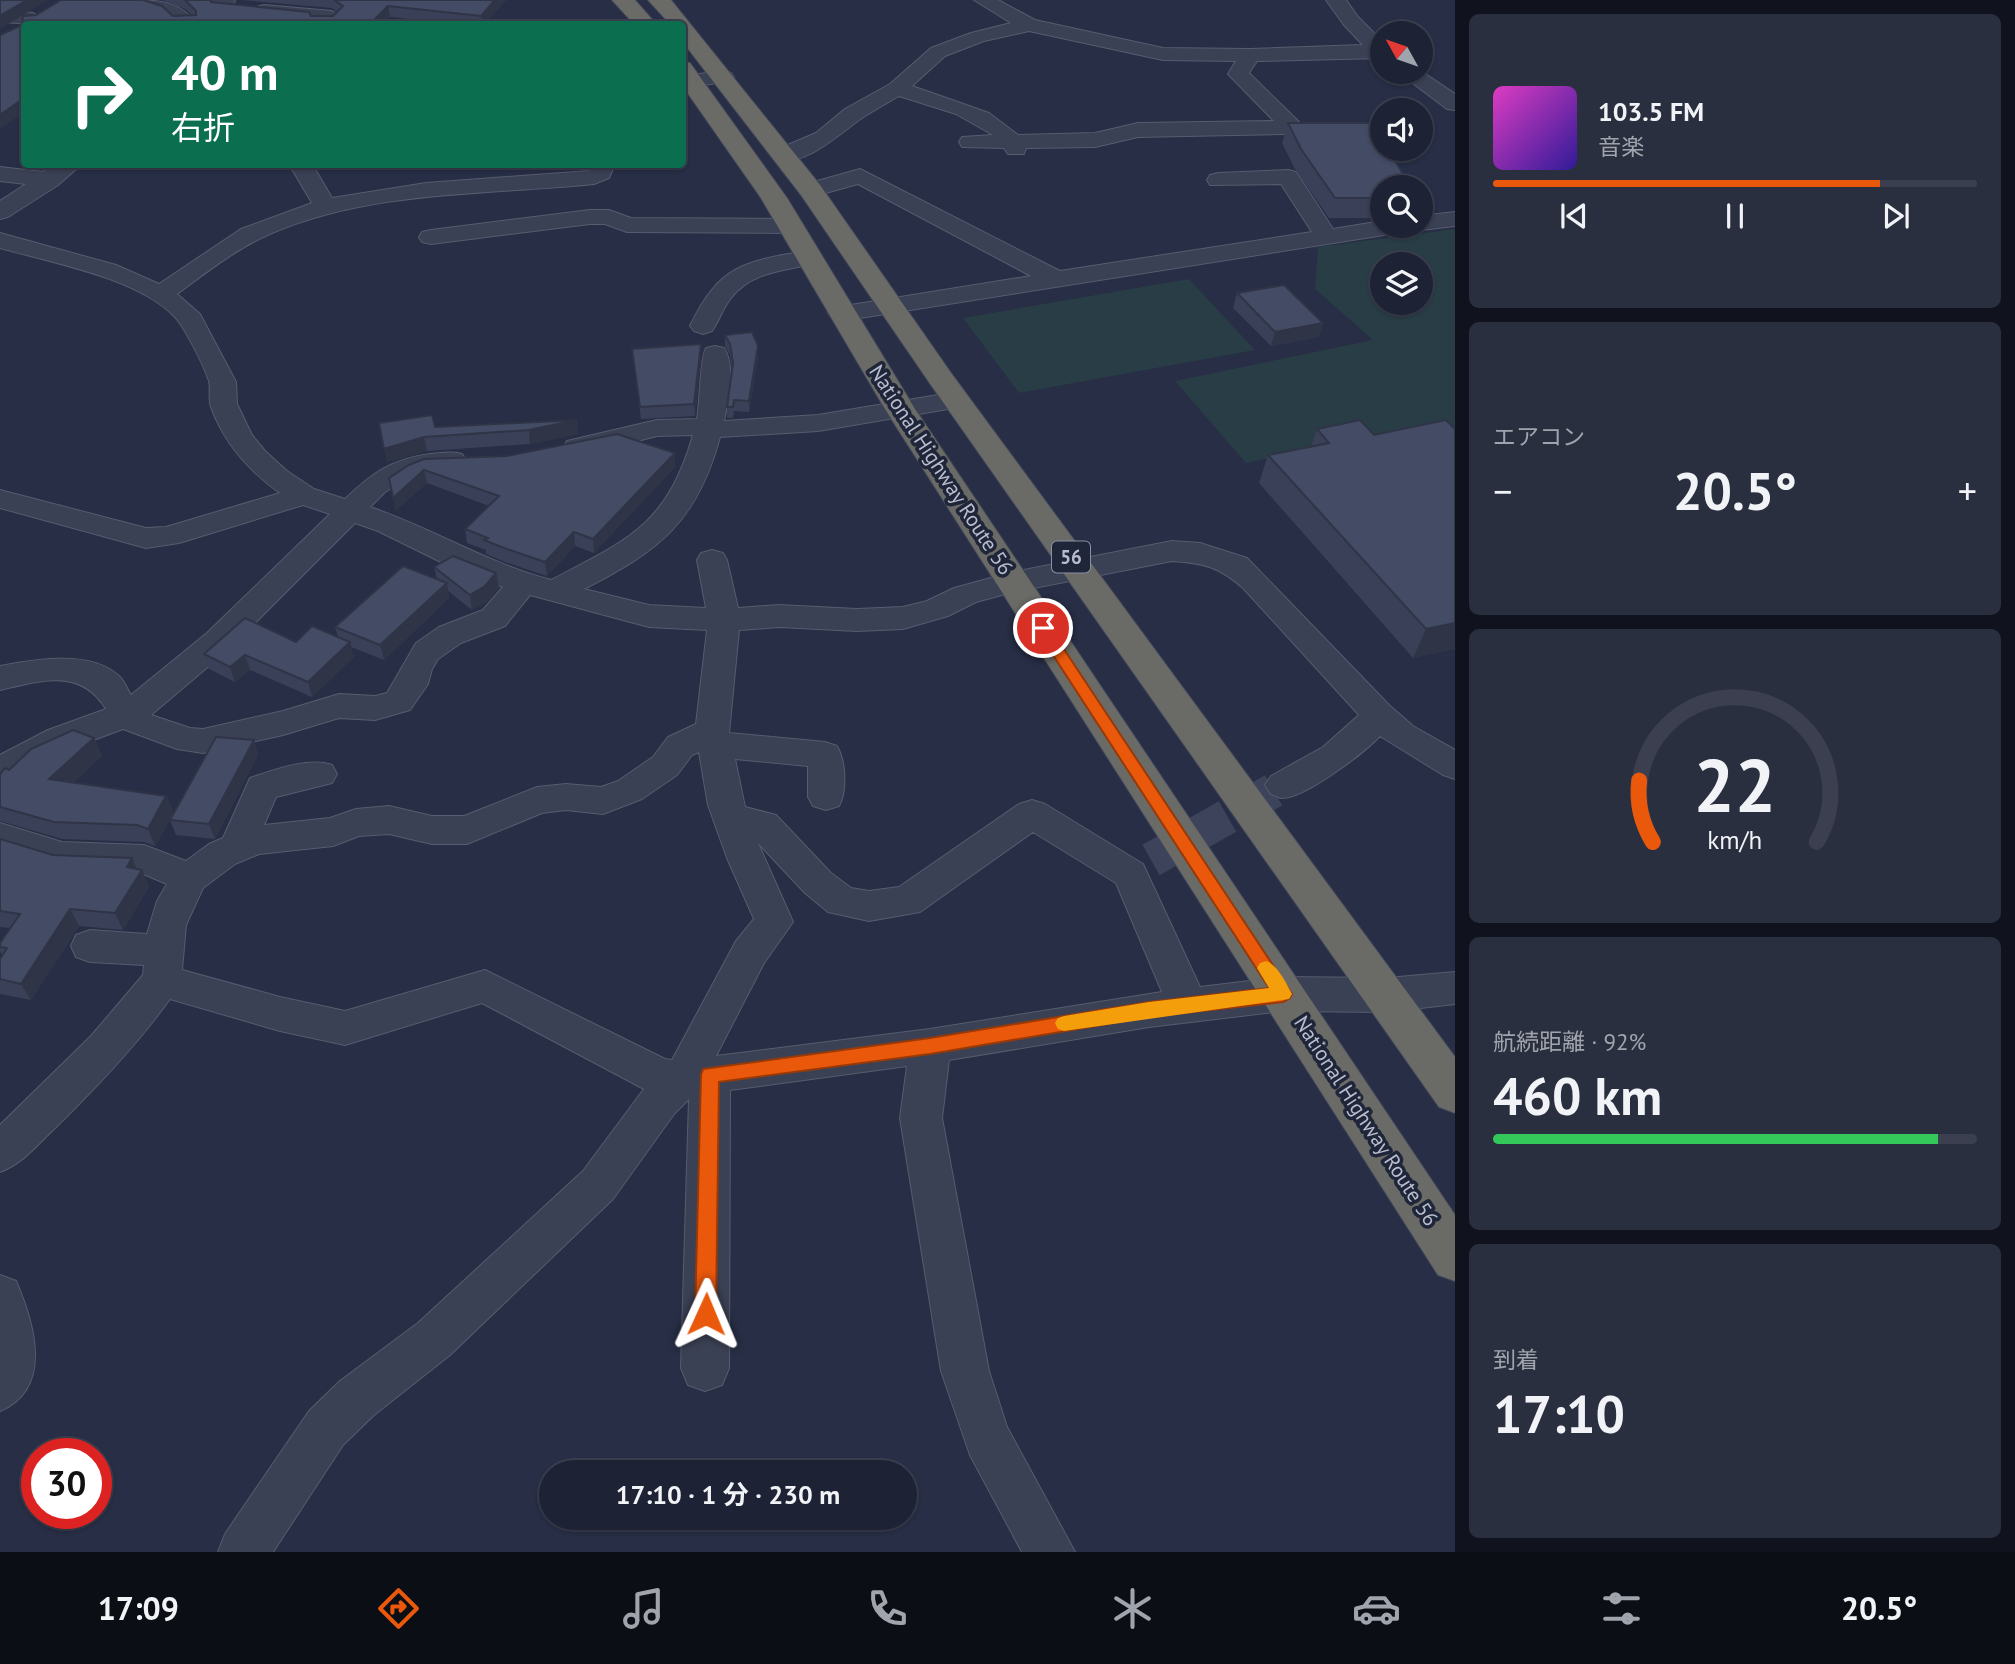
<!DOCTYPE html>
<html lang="ja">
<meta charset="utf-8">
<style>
:root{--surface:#1d2234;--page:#2a2f40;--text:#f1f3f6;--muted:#a0a4ac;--line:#3b3f4f;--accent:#ea580c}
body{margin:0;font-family:"PT Sans","Noto Sans JP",sans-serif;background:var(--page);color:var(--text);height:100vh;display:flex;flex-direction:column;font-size:26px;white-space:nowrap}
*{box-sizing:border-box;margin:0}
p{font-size:23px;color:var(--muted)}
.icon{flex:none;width:38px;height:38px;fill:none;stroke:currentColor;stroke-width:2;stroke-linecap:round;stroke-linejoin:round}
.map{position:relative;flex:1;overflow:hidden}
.details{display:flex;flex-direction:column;gap:14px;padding:14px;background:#10131d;width:560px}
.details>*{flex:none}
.banner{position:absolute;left:21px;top:21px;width:665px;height:147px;border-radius:7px;box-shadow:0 2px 5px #0004,0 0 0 2px var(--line);background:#0b6e4f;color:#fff;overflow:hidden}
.needle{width:46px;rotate:310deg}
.controls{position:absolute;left:1370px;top:21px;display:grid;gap:14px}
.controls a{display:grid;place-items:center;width:63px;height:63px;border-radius:50%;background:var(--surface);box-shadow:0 2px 5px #0004,0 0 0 2px var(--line);font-size:35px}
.speed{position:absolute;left:21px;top:1438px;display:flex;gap:14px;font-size:35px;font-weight:700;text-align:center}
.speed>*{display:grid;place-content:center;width:91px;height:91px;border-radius:50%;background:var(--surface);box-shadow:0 2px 5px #0004,0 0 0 2px var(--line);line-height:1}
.speed .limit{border:10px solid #d22;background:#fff;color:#111}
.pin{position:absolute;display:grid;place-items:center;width:60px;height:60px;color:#fff;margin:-30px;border:4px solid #fff;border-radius:50%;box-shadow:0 2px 7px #0007}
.me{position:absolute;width:77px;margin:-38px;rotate:1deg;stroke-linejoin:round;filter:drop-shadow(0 0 5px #0008)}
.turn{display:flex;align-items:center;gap:24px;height:147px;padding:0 35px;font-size:32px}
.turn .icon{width:91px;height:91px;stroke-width:2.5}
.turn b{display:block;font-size:49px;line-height:60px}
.big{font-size:52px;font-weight:700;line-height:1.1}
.details .tile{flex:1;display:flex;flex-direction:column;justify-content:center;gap:10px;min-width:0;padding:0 24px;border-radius:10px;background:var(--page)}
.details .dial{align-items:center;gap:0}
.dial svg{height:182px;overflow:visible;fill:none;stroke:var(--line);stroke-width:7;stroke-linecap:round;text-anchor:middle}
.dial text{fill:var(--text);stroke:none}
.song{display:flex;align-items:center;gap:21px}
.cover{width:84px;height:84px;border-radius:10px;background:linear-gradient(135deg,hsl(310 70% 55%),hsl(250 70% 35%))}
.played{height:7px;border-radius:4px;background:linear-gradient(90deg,var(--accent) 80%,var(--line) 80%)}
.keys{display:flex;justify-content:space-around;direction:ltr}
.heat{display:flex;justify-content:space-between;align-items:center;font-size:38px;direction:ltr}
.charge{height:10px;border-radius:5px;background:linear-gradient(90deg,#34c759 92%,var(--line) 0)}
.trip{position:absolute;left:539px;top:1460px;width:378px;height:70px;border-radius:35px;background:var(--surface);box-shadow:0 2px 5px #0004,0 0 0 2px var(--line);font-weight:700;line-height:70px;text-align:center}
.menu{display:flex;height:112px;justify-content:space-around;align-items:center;background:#0c0e15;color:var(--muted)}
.menu .icon{width:49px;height:49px}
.menu .on{color:var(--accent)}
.menu b{font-size:32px;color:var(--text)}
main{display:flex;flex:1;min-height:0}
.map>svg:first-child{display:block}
</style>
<main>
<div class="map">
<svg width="1455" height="1552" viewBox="0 0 1455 1552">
<rect width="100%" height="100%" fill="#272e45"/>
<!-- green -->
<g fill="#293d46" fill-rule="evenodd">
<path d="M1455 229V433L1442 421 1246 463 1175 381 1373 340 1315 289 1318 247ZM1382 264H1421V303H1382Z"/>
<polygon points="1189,279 1255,350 1019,393 963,318"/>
</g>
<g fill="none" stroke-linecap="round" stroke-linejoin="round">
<!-- minor-tunnel -->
<polyline stroke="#3d435a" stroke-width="35" stroke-dasharray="35 18" stroke-linecap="butt" points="1151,860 1283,785"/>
<!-- minor casing -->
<g stroke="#575c6f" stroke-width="2">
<g id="minor">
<path d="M131 0C158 0 180 1 197 24H176L166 15 134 4Z"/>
<polygon points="215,0 235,0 227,24 207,24"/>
<path d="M974 0H998L1035 20 1163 48 1250 49 1363 45 1344 25 1326 0H1346L1358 17 1382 41V58L1257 61 1249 73 1299 122 1293 132 1285 134 1138 137 1095 147 1026 148 1024 154H1008L1004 148 962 147 959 142 962 137 993 135 956 114 899 96C887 103 874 110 862 118 840 133 806 167 776 160L773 155 776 150 816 133 845 109 890 84 931 48 971 33 1011 23ZM1029 31 1163 60 1236 61 1228 74 1274 121 1138 123 1095 133 1018 135 989 113 912 86 945 56 984 41Z"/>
<polygon points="264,5 332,11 342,17 335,24 313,24 315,21 257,15 254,11 257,7"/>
<polygon points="0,10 33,13 43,19 35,24 0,22"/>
<polygon points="724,71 731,73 734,77 731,81 682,88 682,76"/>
<polygon points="1421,71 1455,94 1455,110 1447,109 1398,72"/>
<polygon points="55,164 82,164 58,185 8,217 0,219 0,201 26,184 0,181 0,167 43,172"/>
<path d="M289 164H312L332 198 426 183 589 171 593 164H615L609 178 594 184C486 195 373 190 272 233 237 248 207 272 177 294L200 314 236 382 237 404 252 435 265 451 287 471 314 489 345 499C372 473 392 459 430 454 441 453 451 451 462 454L466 460 462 466 416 474 385 492 370 507C432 528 487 563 551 580 628 540 667 525 693 435L657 436 577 456 567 453 563 447 567 441 657 420 697 419C700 403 700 357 706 348L715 346 724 348C736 366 728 401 724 421L818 415 956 392 966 394 970 400 966 406 818 431 720 437C697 522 659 551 584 589L649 605 706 608 697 560 701 553 712 550 723 553 727 560 738 608 779 605 857 609 903 607 927 601 954 588 1013 572 1172 541 1200 543 1247 558 1390 706 1413 726 1455 750V779L1443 775 1380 736C1365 752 1303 800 1281 798 1278 797 1274 795 1271 794L1265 785 1271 776 1323 747 1359 715 1244 589C1220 567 1204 563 1172 561L1013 592 976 602 948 616 903 629 857 631 779 627 739 630 729 733 825 742 837 746C846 762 847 791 839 806L826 810 813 806 808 797V766L735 759 745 807 776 815 831 873 851 888 869 891 899 887 1019 804 1032 800 1045 804 1143 864 1200 987 1283 977 1387 978 1455 972V1004L1387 1012 1283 1011 1149 1027 949 1060 942 1118 989 1371 1007 1427 1075 1552H1022L970 1455 941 1371 900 1118 907 1066 730 1090 729 1368 722 1385 705 1391 688 1385 681 1368 689 1099 674 1114 613 1199 450 1355 374 1415 343 1445 273 1552H218L225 1534 309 1411 340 1381 418 1323 583 1171 644 1089 482 1003 345 1045 280 1031 170 999C136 1046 96 1088 54 1129 37 1145 22 1164 0 1172V1125L91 1036 143 975 144 965 90 962 76 957 71 946 76 935 90 930 147 934 157 901 167 884 141 873 62 870 0 851V823L62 842 144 845 186 861 209 844 223 838 250 778C274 770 308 757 332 765L337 774 332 783 276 797 264 825 330 818 356 809 389 806 432 816H464L537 787 566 784 601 787 618 781 653 757 668 737 696 724 707 630 649 627 530 595 505 626 461 643 438 659 432 669 428 684 410 710 375 720 339 718 283 735 203 753 177 749 123 729 72 748 0 783V755L48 730 106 709C80 667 41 681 0 690V666C34 660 90 649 119 676 124 680 127 689 131 695L207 633 330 514 303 505 179 543 146 548 0 508V490L146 528 166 527 280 493C249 471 224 443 211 407 208 399 211 389 209 381 204 366 184 325 173 315 136 278 50 262 0 248V233L116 265 159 284 241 229 312 203ZM355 523 378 531 449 566 503 587 483 610 439 627 416 643 387 693 375 696 339 694 283 711 203 729 190 728 151 715 229 649ZM699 752 708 805 727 858 754 919 736 941 672 1060 665 1059 485 970 345 1011 280 997 182 970 186 925 203 888 235 864 259 854 333 846 359 836 389 834 432 844H467L542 813 566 810 603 814 642 799 677 775 692 755ZM1033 832 1116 883 1162 992 930 1029 716 1056 764 963 793 922 758 843 805 893 828 912 869 921 920 912Z"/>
<polygon points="860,169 1060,271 1312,232 1281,184 1210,185 1207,180 1210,175 1218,173 1288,170 1296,172 1333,229 1382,221 1382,226 1409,226 1405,231 1397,233 841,321 832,318 828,313 832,308 1031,276 858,184 811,197 803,195 799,190 803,185"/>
<polygon points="590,210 609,210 631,218 790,219 798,221 802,226 798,231 790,233 627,232 605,224 590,224 431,244 422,242 419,237 422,232 431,230"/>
<polygon points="1455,212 1455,226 1421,230 1411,226 1421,226 1421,216"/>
<path d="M807 251 816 253 819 258 816 263C785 271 752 271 731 298 723 308 719 321 712 331L703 334 694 331 690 326C719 265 745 261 807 251Z"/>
<path d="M0 1275 16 1281C34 1323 54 1388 0 1411Z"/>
</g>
</g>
<!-- trunk casing -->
<g stroke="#43495c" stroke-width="2">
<g id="trunk">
<polygon points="612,0 635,0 656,24 634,24"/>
<polygon points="648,0 671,0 820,185 951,373 1455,1057 1455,1113 1439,1107 931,385 801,195 682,41 682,24 670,24"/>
<polygon points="682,61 690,63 787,198 915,409 1455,1215 1455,1281 1438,1275 885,409 761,198 682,85"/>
</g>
</g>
<!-- minor -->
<use href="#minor" fill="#3b4154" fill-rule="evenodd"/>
<!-- trunk -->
<use href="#trunk" fill="#6a6a66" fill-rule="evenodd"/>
</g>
<!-- wall -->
<g fill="#3a4057">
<polygon points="61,0 143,0 162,6 173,16 192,15 185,9 162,0 217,0 214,2 309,12 311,16 333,16 337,12 332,8 241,0 506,0 485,24 459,24 390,17 383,24 24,24 24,112 0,129 0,35 22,25 23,16 36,15"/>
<polygon points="1288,123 1382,187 1382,218 1329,218 1295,169 1282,143"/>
<polygon points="1237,293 1323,323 1319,337 1271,346 1233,308"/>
<polygon points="725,335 758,346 758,357 749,412 734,411 733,418 727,418 727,407 732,369 730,355 725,346"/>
<polygon points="632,349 701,356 695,416 641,419"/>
<polygon points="577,420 578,434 530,444 427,451 387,462 435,427"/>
<polygon points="1317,429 1374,435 1455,429 1455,650 1454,649 1413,658 1259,483 1268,455 1311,447"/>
<polygon points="409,465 675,467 594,553 575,546 547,576 505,562 486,554 486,550 467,543 465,529 489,506 427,483 395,511"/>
<polygon points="434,567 499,588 488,601 472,610 448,591 449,598 384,660 351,647 354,657 312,697 250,670 235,682 209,669 204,654 338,637 335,627 437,579"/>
<polygon points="94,738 102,756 73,783 166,796 174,813 155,846 144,842 62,839 0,821 0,774"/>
<polygon points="254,740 258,755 215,839 176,835 170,820"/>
<polygon points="0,839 53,855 142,870 149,887 123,930 79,926 31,1000 0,994 0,959 2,955 0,951 0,943 10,928 0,927"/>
</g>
<!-- shaded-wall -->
<g fill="#2f3447">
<polygon points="27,0 48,0 0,29 0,16"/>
<polygon points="495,0 506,0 485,24 482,24 481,16"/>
<polygon points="388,6 390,17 383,24 370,24"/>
<polygon points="24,98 24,112 0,129 0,115"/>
<polygon points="1323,323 1319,337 1271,346 1275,332"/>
<polygon points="701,344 701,356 695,416 694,404"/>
<polygon points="758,346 758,357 749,412 749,401"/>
<polygon points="577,420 578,434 530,444 529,430"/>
<polygon points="424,437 427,451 387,462 384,449"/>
<polygon points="675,453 675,467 594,553 593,539"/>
<polygon points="424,470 427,483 395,511 393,498"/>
<polygon points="574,532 575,546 547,576 545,562"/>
<polygon points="496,573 499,588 488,601 472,610 470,595"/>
<polygon points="447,583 449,598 384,660 380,645"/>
<polygon points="1455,623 1455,647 1454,649 1413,658 1426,629"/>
<polygon points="350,642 354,657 312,697 308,682"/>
<polygon points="245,655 250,670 235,682 230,667"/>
<polygon points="94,738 102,756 58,797 49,779"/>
<polygon points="254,740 258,755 215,839 209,824"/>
<polygon points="166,796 174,813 155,846 148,829"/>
<polygon points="132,858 139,874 142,870 149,887 123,930 115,913 127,867"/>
<polygon points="70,909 79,926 31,1000 21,984"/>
</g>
<!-- building -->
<g fill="#434b65" stroke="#2f3447" stroke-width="2">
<polygon points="0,0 27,0 0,16"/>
<polygon points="61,0 143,0 162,6 173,16 196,15 196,11 185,0 211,0 211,2 309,12 311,16 333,16 343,6 334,0 495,0 481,16 388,6 370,24 24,24 24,98 0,115 0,35 22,25 23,16 36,15"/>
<polygon points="1288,123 1373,123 1382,139 1382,149 1388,149 1411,187 1382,187 1382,198 1335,198 1301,149"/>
<polygon points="1284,285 1323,323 1275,332 1237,293"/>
<polygon points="752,332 758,346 749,401 734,400 733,407 727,407 733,363 730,344 725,335"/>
<polygon points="701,344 694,404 640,407 632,349"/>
<polygon points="432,415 435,427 577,420 529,430 424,437 384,449 379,423"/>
<polygon points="1360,420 1374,435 1446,420 1455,429 1455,623 1426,629 1268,455 1329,443 1317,429"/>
<polygon points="617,434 675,453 593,539 574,532 545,562 504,548 484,540 488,538 465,529 499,496 424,470 393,498 389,478 409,465 424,459 507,456"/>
<polygon points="453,556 496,573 485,586 470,595 434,567"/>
<polygon points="403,566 447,583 380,645 335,627"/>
<polygon points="245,618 296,642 312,626 350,642 308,682 245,655 230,667 204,654"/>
<polygon points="73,730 94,738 49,779 166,796 148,829 137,825 54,822 0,807 0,774 5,768 9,770 31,749"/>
<polygon points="216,737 254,740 209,824 170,820"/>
<polygon points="0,839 53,855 132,858 127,867 142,870 115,913 70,909 21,984 0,979 0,959 7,948 0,947 0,943 20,914 0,911"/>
</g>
<!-- route -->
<polygon fill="#ea580c" stroke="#983908" stroke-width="2" points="1043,623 1048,625 1292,994 1289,999 1283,1002 1149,1017 930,1054 719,1082 716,1314 713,1322 706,1325 698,1322 695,1314 701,1075 703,1069 930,1038 1149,1002 1269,988 1038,632 1036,628 1038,625"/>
<!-- slow -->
<path fill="#f59e0b" d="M1266 961C1278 965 1286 983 1292 994L1289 999 1064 1031 1058 1029 1055 1023 1058 1018 1064 1016 1149 1002 1269 988 1257 968 1260 963Z"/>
<g text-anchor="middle" stroke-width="7" stroke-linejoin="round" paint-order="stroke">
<!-- shield labels -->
<rect fill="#20263a" stroke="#8b90a2" stroke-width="2" x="1052" y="541.5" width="38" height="31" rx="5"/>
<g font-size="19" font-weight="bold" fill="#b9bdce">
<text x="1071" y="564">56</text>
</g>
<!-- street labels -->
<g font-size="21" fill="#b9bdce" stroke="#20263a">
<text transform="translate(941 470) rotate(57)" y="7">National Highway Route 56</text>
<text transform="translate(1366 1121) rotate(57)" y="7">National Highway Route 56</text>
</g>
</g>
</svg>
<div class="controls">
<a><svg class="needle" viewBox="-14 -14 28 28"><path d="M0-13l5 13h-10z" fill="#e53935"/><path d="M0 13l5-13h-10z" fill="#a0a4ac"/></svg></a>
<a><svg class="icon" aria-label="sound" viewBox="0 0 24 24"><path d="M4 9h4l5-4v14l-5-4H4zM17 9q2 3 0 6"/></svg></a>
<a><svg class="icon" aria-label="search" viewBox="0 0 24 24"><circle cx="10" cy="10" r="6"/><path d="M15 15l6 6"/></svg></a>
<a><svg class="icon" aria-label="layers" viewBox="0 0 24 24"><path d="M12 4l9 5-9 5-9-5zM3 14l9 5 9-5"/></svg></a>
</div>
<div class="speed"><div class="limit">30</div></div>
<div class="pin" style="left:1043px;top:628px;background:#d93025"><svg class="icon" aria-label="arrive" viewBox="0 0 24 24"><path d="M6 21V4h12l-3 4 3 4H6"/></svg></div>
<svg class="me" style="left:706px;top:1314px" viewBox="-20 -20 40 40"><path d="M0-17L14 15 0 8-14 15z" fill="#ea580c" stroke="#fff" stroke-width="4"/></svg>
<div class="trip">17:10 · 1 分 · 230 m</div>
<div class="banner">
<div class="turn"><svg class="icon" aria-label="right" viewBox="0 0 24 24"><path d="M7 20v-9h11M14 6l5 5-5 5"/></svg><div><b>40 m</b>右折</div></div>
</div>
</div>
<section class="details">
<div class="tile">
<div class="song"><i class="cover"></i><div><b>103.5 FM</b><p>音楽</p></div></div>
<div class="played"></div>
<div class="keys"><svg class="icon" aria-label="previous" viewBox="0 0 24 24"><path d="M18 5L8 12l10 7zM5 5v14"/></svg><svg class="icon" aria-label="pause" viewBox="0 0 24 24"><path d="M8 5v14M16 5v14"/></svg><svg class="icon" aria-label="next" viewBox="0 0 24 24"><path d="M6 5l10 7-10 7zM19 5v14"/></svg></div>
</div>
<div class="tile"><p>エアコン</p>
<div class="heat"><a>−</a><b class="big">20.5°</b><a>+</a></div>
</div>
<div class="tile dial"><svg viewBox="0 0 100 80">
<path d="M14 69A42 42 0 1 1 86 69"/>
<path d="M14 69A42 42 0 0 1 8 42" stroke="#ea580c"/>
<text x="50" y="56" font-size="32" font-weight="700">22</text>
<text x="50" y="72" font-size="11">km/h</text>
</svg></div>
<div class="tile"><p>航続距離 · 92%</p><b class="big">460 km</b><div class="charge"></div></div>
<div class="tile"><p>到着</p><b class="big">17:10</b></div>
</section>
</main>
<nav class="menu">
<b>17:09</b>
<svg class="icon on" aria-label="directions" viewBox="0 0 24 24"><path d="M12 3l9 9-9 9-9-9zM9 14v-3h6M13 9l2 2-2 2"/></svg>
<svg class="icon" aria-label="music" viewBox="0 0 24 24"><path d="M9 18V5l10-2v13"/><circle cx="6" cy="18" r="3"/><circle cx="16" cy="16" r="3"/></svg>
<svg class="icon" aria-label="phone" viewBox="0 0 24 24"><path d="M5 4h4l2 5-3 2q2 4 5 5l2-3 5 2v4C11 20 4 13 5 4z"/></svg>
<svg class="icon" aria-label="climate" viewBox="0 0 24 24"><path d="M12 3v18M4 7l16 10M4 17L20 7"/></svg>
<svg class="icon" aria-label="car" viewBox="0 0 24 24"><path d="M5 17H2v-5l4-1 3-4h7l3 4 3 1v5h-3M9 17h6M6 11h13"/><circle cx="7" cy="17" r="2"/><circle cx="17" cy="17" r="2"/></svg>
<svg class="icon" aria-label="filters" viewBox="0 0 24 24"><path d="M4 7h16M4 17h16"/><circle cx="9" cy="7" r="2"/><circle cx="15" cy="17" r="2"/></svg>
<b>20.5°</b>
</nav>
